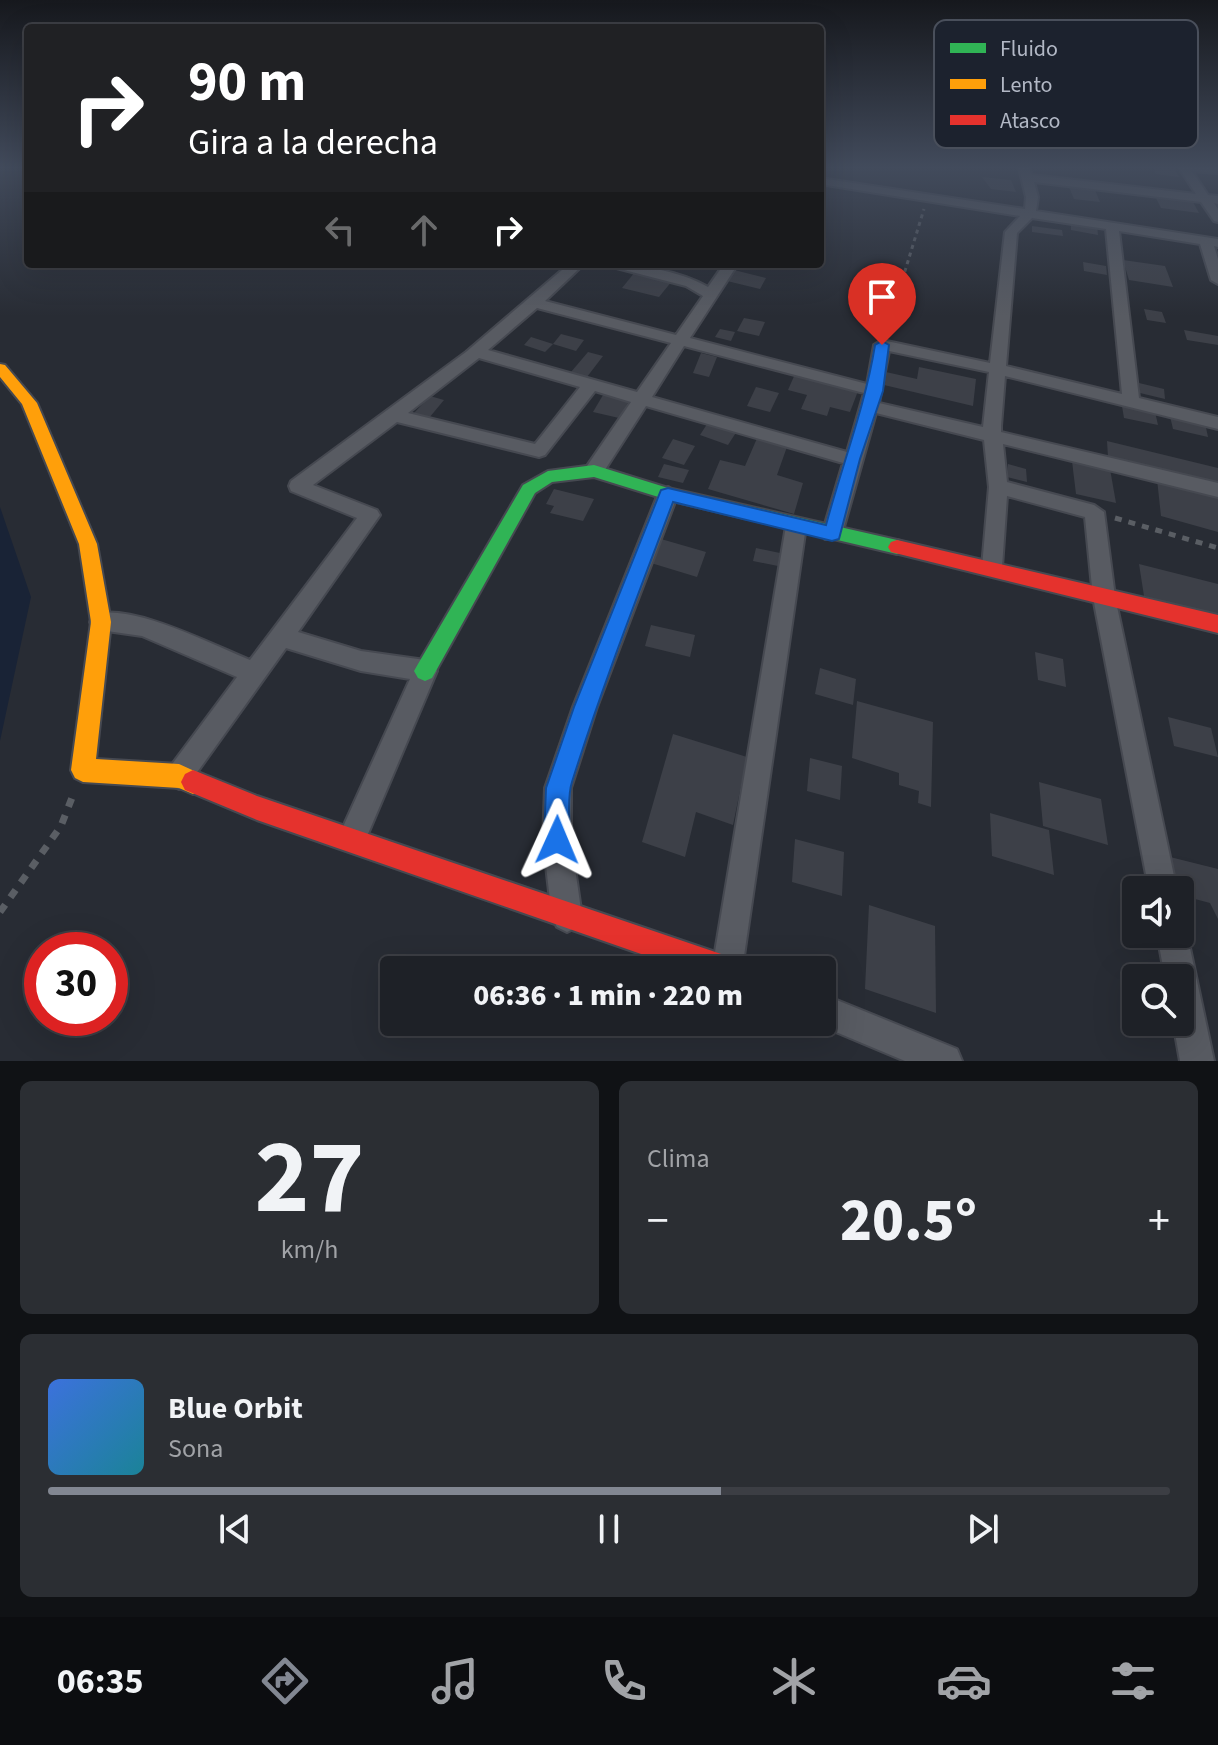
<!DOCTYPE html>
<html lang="es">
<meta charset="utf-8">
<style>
:root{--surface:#1e2127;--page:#2b2e33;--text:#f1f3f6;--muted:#a1a3a7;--line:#3c3e44;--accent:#828792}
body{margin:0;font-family:"Source Sans 3",sans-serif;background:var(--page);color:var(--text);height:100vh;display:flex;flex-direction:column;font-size:30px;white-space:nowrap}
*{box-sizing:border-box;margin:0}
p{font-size:26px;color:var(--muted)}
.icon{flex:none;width:44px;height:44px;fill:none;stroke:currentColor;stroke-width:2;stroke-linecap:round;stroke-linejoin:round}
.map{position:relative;height:1061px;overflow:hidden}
.side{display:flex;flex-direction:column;gap:20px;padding:20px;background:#101215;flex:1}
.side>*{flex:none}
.banner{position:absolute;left:24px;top:24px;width:800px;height:244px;border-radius:8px;box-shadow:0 8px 32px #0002,0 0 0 2px var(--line);background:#202124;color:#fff;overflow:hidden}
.tools{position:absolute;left:1122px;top:876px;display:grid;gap:16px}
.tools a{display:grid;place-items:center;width:72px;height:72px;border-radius:8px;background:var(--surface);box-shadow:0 8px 32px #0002,0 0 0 2px var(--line);font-size:40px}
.speed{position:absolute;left:24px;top:932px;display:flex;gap:16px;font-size:40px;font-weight:700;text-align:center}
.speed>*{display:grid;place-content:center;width:104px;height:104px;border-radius:50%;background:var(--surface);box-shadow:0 8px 32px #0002,0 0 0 2px var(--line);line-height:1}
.speed .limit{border:12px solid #d22;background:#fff;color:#111}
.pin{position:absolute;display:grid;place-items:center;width:68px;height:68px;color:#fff;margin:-82px -34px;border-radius:50% 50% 50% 0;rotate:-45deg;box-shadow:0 0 8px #0007}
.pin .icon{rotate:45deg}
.me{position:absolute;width:88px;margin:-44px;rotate:1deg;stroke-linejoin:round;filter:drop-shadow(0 0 6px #0008)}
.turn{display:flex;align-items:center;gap:28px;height:168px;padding:0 32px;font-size:36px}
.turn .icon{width:104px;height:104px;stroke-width:2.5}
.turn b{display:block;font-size:56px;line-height:68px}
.lanes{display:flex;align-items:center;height:76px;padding:0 32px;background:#0003;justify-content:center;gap:40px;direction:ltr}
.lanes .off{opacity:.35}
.big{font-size:60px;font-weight:800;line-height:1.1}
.side .card{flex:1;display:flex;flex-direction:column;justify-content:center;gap:12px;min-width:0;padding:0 28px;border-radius:12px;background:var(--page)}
.side .dial{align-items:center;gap:0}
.dial b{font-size:104px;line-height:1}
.song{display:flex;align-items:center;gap:24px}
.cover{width:96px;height:96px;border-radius:12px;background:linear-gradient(135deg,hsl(220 70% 55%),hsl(190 70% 35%))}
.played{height:8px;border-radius:4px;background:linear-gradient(90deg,var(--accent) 60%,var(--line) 60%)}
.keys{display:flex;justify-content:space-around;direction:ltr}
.heat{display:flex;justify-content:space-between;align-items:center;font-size:44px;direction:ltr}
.side .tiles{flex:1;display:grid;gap:20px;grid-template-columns:1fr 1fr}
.card:last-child{grid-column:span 2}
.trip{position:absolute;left:380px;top:956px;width:456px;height:80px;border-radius:8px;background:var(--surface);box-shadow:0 8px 32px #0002,0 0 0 2px var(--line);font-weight:800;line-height:80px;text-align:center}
.tab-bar{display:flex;height:128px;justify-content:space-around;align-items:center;background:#0c0d10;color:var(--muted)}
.tab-bar .icon{width:56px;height:56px}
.tab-bar .current{color:var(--accent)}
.tab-bar b{font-size:36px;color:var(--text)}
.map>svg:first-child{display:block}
</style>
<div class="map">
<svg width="1218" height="1061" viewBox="0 0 1218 1061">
<rect width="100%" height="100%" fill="#282c34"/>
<!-- water -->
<polygon fill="#192336" points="0,507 31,597 0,741"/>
<!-- building -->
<g fill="#3d4048">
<polygon points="1153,168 1174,168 1179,177 1156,174"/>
<polygon points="982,177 1011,180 1016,192 991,189"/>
<polygon points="1069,187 1095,190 1100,202 1074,199"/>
<polygon points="1156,198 1193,202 1199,213 1161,208"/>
<polygon points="1071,222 1097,226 1098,235 1071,230"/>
<polygon points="1032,226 1062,230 1063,236 1032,232"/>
<polygon points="1123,260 1165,266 1173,287 1129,280"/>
<polygon points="1083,262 1106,266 1107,275 1084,271"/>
<polygon points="734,270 766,278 760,289 727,281"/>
<polygon points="635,272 672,281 659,297 622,288"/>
<polygon points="1144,309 1162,312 1166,323 1147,320"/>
<polygon points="744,318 765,322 759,336 737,331"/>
<polygon points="720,329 735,332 731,341 715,337"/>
<polygon points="1184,330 1218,336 1218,345 1187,340"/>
<polygon points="561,334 584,340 576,351 553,344"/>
<polygon points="531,337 553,344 545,352 524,345"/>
<polygon points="588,352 603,356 587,377 571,372"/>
<polygon points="701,353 717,357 709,377 693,373"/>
<polygon points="919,367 976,379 973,406 884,385 886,372 917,379"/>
<polygon points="795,374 858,391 850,412 830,407 827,416 801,409 807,395 788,390"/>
<polygon points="1139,383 1164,389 1165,399 1140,393"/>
<polygon points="756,387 779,393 770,412 747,406"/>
<polygon points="603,395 629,401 619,418 593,412"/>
<polygon points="430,396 444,400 429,418 414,413"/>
<polygon points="1122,406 1155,412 1158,425 1124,418"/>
<polygon points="1170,416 1205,423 1208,437 1173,429"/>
<polygon points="709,421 737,431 728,445 700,435"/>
<polygon points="758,436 788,444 777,475 803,483 794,514 708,489 720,460 745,466"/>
<polygon points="673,439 695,446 684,465 662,458"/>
<polygon points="1107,441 1218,468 1218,484 1108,457"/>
<polygon points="1072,461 1110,469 1116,503 1076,494"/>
<polygon points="664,464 689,470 683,483 658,477"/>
<polygon points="1008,464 1026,469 1027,482 1007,477"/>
<polygon points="1157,479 1218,495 1218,532 1161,516"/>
<polygon points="554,489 594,499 583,521 550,513 554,506 546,504"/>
<polygon points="661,539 706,552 697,577 651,563"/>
<polygon points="756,548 780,553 778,566 753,561"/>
<polygon points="1139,564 1218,584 1218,616 1144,596"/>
<polygon points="651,625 695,635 690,657 645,646"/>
<polygon points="1035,652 1063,659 1066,687 1038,680"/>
<polygon points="820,668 856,679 853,705 815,694"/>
<polygon points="857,701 933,722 931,807 918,803 919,791 899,785 899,773 852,758"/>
<polygon points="1168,717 1211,728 1218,757 1174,746"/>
<polygon points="673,734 747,757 733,825 696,812 685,857 642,842"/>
<polygon points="810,758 842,766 840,800 807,791"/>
<polygon points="1039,782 1101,799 1108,845 1043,826"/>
<polygon points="990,813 1049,830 1054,875 992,856"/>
<polygon points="795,839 844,852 842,896 792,882"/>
<polygon points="1170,857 1218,869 1218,919 1210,903 1180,895"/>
<polygon points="869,905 935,926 936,1013 865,989"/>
</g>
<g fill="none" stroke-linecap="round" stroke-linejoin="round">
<!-- street casing -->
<g stroke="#464951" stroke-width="4">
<g id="street">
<path d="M1019 168H1029L1032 175 1196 194 1179 168H1218V173L1192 171 1208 195 1218 196V204L1214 203 1218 209V222L1214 221 1201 202 1034 182 1038 197 1036 211 1218 239V247L1214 246 1218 259V284L1211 280 1200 244 1119 231 1139 398 1218 417V429L1005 376 1001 426V432L1218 483V497L1003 444 1007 482 1094 505 1104 512 1115 597 1177 890H1149L1093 597 1085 517 1007 496 1002 567 999 573H985L982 567 989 487 984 440 876 413 842 534 839 539H825L822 534 843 463 646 406 601 476H587L585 471 587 466 631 402 595 391 545 455 539 457 397 422 313 485 377 510 380 515 298 632 361 651 425 660 433 664 437 671 362 848 352 852 342 848 338 838 410 679 361 671 286 648 188 785 179 789 170 785 166 776 170 767 237 677 142 636 93 629 90 622 93 615C130 602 213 645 250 660L357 518 291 491 289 486 291 481 466 352 569 264H584L545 301 676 335 703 296 686 286 601 264C635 264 679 270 708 287L724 264H738L690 338 867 384 874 345 882 340 990 363 1005 232 1020 216 820 184V178L1025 209 1026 197ZM1032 218 1106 229 1122 394 1006 366 1017 233ZM537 308 671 343 637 392 488 350ZM684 346 864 393 847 452 652 397ZM889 351 989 372 983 427 879 403ZM479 358 580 387 535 444 408 413Z"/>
<polygon points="668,487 678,494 597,707 571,788 571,840 582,917 577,927 567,932 557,927 552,917 543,840 545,788 573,707 658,494"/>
<polygon points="796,518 806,526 742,970 712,970 786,526"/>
<polygon points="1180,922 1187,934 1214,1061 1180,1061 1173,1022 1180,1022 1180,978 1165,978 1157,934 1180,934"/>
<polygon points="822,994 957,1049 962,1061 905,1061 812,1022 822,1022"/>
</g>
</g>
<!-- fast casing -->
<g stroke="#464951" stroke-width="4">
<polygon id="fast" points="594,465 668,488 897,540 903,542 906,547 903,552 897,554 668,500 594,477 552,482 535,493 432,678 425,681 418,678 414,671 418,664 523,485 548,471"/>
</g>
<!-- slow casing -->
<g stroke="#464951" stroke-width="4">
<polygon id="slow" points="0,364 5,365 37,403 97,544 111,622 96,759 179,764 201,774 205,782 201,790 193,794 179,788 83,782 75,778 71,770 91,622 79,544 22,404 0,377"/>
</g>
<!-- jam casing -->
<g stroke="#464951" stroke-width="4">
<g id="jam">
<polygon points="897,540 1218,615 1218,633 891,552 888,547 891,542"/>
<polygon points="193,770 257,796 727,956 737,960 741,970 687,970 257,820 185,790 181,782 185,774"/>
</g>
</g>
<!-- path-far3 -->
<polyline stroke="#5a5e64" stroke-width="3" stroke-dasharray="4 4" stroke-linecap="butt" points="893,310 924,209"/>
<!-- path-far2 -->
<polyline stroke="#5a5e64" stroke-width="4" stroke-dasharray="5 5" stroke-linecap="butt" points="887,330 894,308"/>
<!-- path-far1 -->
<polyline stroke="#5a5e64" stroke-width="5" stroke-dasharray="7 7" stroke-linecap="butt" points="1115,518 1218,548"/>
<!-- path -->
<polyline stroke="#5a5e64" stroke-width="7" stroke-dasharray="9 9" stroke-linecap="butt" points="0,912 61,826 73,795"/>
<!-- street -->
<use href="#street" fill="#585b62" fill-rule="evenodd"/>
<!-- fast -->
<use href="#fast" fill="#30b455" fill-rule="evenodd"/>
<!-- slow -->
<use href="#slow" fill="#ff9f0a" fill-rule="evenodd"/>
<!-- jam -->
<use href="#jam" fill="#e5322d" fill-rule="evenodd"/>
</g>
<!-- sky -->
<linearGradient id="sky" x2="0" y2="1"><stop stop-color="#16181d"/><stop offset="0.53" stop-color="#424b5c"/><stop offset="1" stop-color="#424b5c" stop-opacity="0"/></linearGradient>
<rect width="1218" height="316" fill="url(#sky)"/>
<!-- route -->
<path fill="#1a73e8" stroke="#114b97" stroke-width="2" d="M882 341 889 345 883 391 860 459 839 539 832 541 673 502C638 595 602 687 572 782 565 803 574 828 565 849L557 852 548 849 544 840 546 788 574 707 661 490 668 488 826 525C842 465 865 407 875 345Z"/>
<!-- legend -->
<rect x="934" y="20" width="264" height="128" rx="12" fill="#1c222e" stroke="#494f5b" stroke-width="2"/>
<rect x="950" y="43" width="36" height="10" fill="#30b455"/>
<rect x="950" y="79" width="36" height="10" fill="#ff9f0a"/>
<rect x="950" y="115" width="36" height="10" fill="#e5322d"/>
<g font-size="22" fill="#b2b8c5">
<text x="1000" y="56">Fluido</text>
<text x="1000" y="92">Lento</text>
<text x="1000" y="128">Atasco</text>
</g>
</svg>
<div class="tools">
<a><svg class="icon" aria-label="sound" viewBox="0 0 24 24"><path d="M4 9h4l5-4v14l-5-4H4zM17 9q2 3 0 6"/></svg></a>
<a><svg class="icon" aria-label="search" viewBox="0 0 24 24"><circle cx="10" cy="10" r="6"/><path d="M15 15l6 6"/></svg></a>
</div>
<div class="speed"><div class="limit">30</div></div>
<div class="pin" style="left:882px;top:345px;background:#d93025"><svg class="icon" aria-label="arrive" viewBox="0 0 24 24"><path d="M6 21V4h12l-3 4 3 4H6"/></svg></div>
<svg class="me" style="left:557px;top:840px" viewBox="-20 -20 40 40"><path d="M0-17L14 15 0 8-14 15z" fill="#1a73e8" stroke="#fff" stroke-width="4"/></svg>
<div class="trip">06:36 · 1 min · 220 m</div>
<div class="banner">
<div class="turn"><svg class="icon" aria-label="right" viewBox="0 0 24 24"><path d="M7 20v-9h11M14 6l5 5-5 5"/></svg><div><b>90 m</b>Gira a la derecha</div></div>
<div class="lanes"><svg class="icon off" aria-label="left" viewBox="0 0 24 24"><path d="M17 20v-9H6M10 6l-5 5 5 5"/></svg><svg class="icon off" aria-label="ahead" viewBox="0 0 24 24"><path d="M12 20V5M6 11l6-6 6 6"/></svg><svg class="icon" aria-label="right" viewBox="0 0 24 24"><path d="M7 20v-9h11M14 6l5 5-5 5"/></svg></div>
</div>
</div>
<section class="side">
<div class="tiles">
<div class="card dial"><b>27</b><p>km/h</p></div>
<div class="card"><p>Clima</p>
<div class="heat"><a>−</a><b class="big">20.5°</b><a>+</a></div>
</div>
<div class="card">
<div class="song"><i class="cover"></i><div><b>Blue Orbit</b><p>Sona</p></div></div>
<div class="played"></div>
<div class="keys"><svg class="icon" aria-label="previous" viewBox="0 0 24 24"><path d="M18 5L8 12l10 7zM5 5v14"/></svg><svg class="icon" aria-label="pause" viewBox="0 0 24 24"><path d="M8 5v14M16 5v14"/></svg><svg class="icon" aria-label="next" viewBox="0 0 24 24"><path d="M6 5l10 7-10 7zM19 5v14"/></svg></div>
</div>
</div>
</section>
<nav class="tab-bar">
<b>06:35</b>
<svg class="icon current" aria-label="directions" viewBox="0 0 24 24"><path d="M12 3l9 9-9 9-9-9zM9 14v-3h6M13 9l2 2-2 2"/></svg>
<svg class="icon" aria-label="music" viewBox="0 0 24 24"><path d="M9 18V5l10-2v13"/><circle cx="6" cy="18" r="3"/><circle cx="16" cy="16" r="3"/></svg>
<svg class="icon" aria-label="phone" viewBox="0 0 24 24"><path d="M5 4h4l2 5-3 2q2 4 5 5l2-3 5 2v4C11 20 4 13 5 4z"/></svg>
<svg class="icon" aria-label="climate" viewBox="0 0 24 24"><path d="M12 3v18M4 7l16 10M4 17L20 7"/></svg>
<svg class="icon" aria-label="car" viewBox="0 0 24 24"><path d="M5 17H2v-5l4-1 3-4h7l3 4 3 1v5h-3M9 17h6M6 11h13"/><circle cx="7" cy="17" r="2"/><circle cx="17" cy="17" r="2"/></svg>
<svg class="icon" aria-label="filters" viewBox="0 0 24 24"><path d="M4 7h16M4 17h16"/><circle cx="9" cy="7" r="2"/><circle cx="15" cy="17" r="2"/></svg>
</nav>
